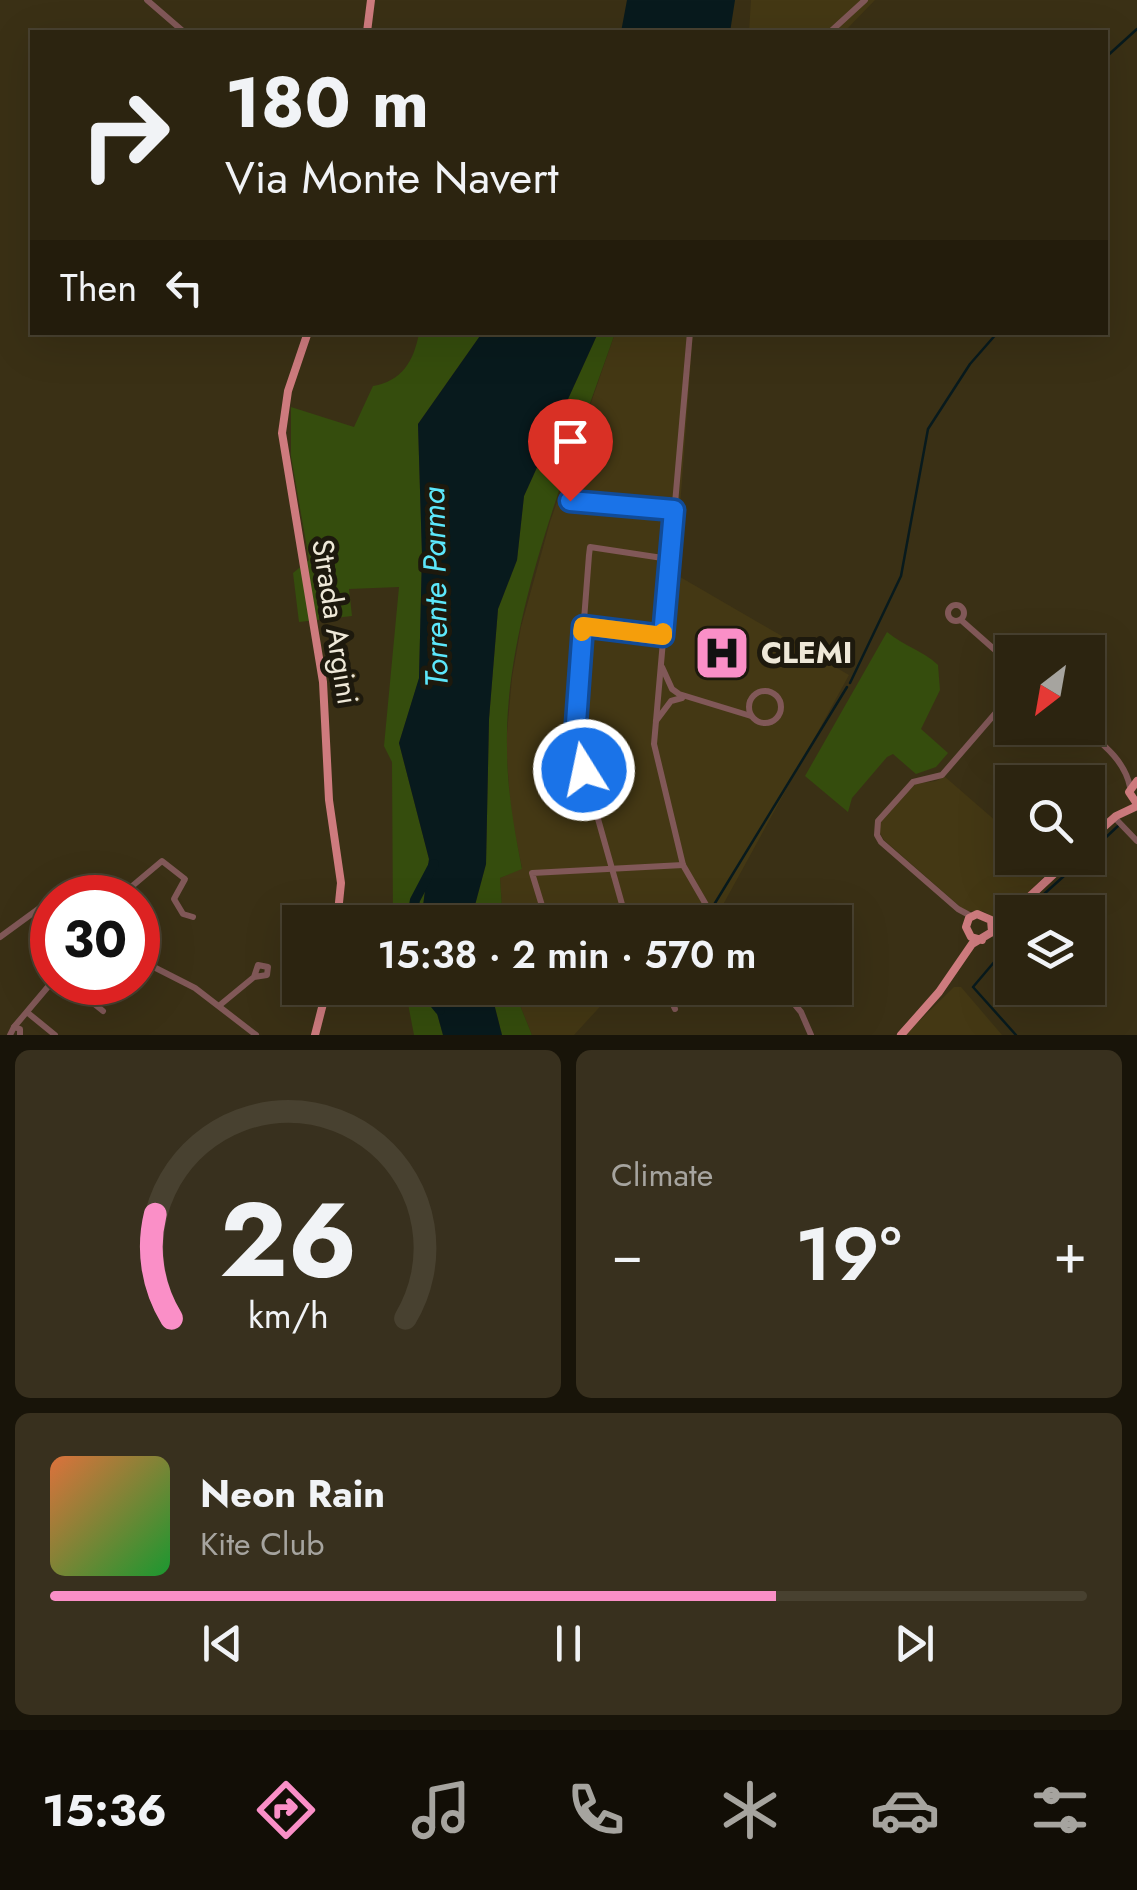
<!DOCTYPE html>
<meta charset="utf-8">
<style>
:root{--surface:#2c2410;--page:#38301e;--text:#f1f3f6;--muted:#a6a49f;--line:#484130;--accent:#fa8fc7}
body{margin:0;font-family:Jost,sans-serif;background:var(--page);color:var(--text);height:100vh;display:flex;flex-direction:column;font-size:38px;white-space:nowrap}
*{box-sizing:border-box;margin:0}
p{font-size:32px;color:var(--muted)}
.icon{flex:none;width:55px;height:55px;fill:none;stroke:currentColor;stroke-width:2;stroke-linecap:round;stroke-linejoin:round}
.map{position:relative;height:1035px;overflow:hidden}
.details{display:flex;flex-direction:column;gap:15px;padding:15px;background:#181409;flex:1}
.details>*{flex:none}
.banner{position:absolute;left:30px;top:30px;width:1078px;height:305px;border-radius:0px;box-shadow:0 10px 40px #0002,0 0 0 2px var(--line);background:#2c2410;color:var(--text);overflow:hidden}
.needle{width:65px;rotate:211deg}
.controls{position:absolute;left:995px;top:635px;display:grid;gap:20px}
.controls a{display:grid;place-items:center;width:110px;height:110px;border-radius:0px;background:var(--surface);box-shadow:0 10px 40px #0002,0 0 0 2px var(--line);font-size:50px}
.speed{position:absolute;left:30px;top:875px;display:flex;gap:20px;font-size:50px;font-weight:700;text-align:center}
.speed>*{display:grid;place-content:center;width:130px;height:130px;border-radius:50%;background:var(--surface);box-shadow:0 10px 40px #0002,0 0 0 2px var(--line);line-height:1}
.speed .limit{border:15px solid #d22;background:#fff;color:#111}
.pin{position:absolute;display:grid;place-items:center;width:85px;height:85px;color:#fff;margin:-102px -42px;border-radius:50% 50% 50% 0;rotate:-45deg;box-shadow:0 0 10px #0007}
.pin .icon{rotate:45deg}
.me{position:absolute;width:110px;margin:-55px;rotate:350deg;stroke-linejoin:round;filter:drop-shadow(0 0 8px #0008)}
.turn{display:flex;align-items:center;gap:35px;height:210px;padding:0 30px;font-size:45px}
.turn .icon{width:130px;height:130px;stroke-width:2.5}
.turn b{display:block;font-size:70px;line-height:85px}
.then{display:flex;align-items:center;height:95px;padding:0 30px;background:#0003;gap:20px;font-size:38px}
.big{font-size:75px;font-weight:600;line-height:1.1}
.details .widget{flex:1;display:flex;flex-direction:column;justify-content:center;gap:15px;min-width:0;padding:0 35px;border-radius:15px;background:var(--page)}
.details .dial{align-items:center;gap:0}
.dial svg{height:260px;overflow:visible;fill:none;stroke:var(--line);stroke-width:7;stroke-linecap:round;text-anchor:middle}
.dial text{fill:var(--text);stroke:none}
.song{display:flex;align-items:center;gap:30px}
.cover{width:120px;height:120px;border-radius:15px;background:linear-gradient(135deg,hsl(20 70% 55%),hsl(130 70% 35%))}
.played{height:10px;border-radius:5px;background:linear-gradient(90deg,var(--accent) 70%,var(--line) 70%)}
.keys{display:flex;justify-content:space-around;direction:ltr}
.heat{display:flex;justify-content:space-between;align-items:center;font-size:55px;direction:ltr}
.details .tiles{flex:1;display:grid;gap:15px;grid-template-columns:1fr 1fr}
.widget:last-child{grid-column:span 2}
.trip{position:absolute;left:282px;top:905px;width:570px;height:100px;border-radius:0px;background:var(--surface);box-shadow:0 10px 40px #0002,0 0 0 2px var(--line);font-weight:600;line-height:100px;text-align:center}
.tab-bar{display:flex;height:160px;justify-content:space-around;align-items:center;background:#120e06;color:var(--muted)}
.tab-bar .icon{width:70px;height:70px}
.tab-bar .on{color:var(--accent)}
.tab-bar b{font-size:45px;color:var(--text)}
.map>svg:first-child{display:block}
</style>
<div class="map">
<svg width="1137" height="1035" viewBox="0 0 1137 1035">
<rect width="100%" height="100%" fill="#3a3015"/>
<!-- built -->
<g fill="#443814">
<polygon points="751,0 875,0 844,32 749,32"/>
<polygon points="615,333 693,333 675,574 849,675 719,912 712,909 704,922 503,922 500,878 522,868 511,816 506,744 512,678 521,627 550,522"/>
<polygon points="944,776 1012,835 1012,858 1038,858 1051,869 1016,905 994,918 983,911 965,911 884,840 879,831 881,821 915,784 936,781"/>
<polygon points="954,987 961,987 1002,1035 905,1035"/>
<polygon points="513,988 617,988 574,1035 532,1035"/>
</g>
<!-- green -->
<g fill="#354d0d">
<path d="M419 333H482L418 424 422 556 419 679 399 743 429 859 421 922H393L392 762 384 746 399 587 349 589 352 616 299 622 293 573 309 560 291 456V407L354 427 373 386C402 381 414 361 419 333Z"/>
<path d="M598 333H615C573 455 504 617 507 747 507 789 514 828 522 869L500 878 503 922H478L475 905 486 864 489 719 498 609 517 560 524 496Z"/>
<path d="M887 632C904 646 922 650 938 665L940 690 921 729 948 753 936 767 916 774 893 754 887 757 852 798 848 812 805 776Z"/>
<polygon points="405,988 430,988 443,1035 414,1035"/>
<polygon points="490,988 513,988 532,1035 502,1035"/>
</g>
<!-- water -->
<g fill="#081a1d">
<polygon points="627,0 735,0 730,32 621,32"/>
<polygon points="482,333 598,333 524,496 517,560 498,609 489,719 486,864 475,905 478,922 421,922 429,859 399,743 419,678 422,555 418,424"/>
<polygon points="430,988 490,988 502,1035 443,1035"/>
</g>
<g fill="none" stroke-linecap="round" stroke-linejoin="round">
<!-- stream -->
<g stroke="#081a1d" stroke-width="2.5">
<polyline points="1105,58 1137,29"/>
<polyline points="850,683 901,576 928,429 970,364 998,332"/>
<polyline points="1088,854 1118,826"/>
<polyline points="712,908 847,687"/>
<polyline points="1032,912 1044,894 1084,858"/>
<polyline points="703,922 708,915"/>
<polyline points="1012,941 973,987 1016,1035"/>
</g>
<!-- river -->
<g stroke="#081a1d" stroke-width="10">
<polyline points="411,922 415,900 434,864"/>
<polyline points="422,988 440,1010"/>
</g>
<!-- minor -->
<g stroke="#815858" stroke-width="6">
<polyline points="147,0 184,32"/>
<polyline points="830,32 865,0"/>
<polyline points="690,332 654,744 683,865 716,922"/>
<polyline points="571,501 673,510"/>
<circle cx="956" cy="613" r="8"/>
<polyline points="961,620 1012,665"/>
<polyline points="583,626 663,636"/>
<polyline points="662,667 672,689 679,694 751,716"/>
<circle cx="765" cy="707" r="16"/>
<polyline points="656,721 671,701 682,698"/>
<path d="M1084 728C1103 744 1125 761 1130 787"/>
<polyline points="1114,817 1137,841"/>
<polyline points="55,898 74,890 87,898"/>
<polyline points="118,898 162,861 185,879 174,899 183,914 193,917"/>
<polyline points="971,916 958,909 881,842 877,835 878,821 913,782 942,775 1012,694"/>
<polyline points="547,922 532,873 683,865"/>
<polyline points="627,922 575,737 589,555 590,547 669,559"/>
<polyline points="0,937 52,899"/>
<polyline points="138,959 195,988 256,1035"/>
<polyline points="67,982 103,1011"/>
<polyline points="666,988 675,1009"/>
<polyline points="781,988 801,1012 811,1035"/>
<polyline points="220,1005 254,977 258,965 268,967 267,975 254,977"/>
<polyline points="28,1013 55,1035"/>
<polyline points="14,1027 52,982"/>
<polyline points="10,1035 14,1027 20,1029 20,1035"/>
</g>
<!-- major -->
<g stroke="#ce7b7e" stroke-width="8">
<polyline points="367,32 371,0"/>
<polyline points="308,332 288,391 282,433 323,682 329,800 341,883 337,922"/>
<polyline points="1137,781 1129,792 1137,804"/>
<polyline points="1088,841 1116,816 1137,806"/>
<polyline points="1013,912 1071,858"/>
<polyline points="992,932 1012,913"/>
<polyline points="315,1035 327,988"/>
<polyline points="901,1035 939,992 972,944 992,932 991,920 977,914 969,918 966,927 971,937 982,940"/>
</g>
</g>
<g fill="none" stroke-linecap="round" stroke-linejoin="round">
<!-- route casing -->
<g stroke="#114b97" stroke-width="25">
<polyline id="route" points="570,501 674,510 663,636 583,626 575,737 584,770"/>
</g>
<!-- route -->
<use href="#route" stroke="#1a73e8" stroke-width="18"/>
<!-- slow -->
<polyline stroke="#f59e0b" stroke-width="18" points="582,632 583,626 663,636 663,632"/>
</g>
<!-- icons -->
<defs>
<g id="hospital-square" transform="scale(2.875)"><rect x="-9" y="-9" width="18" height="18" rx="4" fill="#fa8fc7" stroke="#1d190d"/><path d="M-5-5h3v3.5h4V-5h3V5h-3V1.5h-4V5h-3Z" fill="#111"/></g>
</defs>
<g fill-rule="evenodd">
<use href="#hospital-square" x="722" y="653"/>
</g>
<g text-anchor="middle" stroke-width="10" stroke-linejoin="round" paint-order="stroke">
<!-- street labels -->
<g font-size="30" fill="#eee8d8" stroke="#1d190d">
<text transform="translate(335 622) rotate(81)" y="10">Strada Argini</text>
</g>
<!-- poi labels -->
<g font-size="30" font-weight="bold" fill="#eee8d8" stroke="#1d190d" text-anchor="start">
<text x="761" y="663">CLEMI</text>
</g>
<!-- water labels -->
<g font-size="32" font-style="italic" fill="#5ce7fb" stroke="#1d190d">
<text transform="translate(435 587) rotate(-91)" y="11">Torrente Parma</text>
</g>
</g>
</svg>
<div class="controls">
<a><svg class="needle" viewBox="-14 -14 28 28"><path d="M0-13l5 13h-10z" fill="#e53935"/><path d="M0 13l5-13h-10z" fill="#a6a49f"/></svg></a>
<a><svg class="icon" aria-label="search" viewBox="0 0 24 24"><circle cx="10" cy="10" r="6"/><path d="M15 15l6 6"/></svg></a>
<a><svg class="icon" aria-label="layers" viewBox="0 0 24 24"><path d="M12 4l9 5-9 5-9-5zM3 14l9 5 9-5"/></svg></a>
</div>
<div class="speed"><div class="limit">30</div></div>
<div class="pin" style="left:570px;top:501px;background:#d93025"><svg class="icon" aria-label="arrive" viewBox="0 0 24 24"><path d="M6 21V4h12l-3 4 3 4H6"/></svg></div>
<svg class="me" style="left:584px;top:770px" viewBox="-20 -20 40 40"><circle r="17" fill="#1a73e8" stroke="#fff" stroke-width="3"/><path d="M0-11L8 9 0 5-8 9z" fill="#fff"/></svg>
<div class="trip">15:38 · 2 min · 570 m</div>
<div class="banner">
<div class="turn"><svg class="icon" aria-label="right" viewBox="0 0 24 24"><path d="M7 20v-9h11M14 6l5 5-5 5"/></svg><div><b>180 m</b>Via Monte Navert</div></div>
<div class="then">Then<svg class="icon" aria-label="left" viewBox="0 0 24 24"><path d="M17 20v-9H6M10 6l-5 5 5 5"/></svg></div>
</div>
</div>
<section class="details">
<div class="tiles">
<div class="widget dial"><svg viewBox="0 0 100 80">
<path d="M14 69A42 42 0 1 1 86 69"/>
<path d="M14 69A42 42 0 0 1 9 37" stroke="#fa8fc7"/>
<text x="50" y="56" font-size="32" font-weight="700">26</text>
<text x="50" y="72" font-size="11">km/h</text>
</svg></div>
<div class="widget"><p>Climate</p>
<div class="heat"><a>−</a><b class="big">19°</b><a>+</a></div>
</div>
<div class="widget">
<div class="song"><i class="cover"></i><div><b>Neon Rain</b><p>Kite Club</p></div></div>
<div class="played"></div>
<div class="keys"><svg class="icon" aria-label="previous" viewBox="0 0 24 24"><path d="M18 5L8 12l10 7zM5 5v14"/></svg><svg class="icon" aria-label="pause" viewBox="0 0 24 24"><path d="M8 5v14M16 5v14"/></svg><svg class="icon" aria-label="next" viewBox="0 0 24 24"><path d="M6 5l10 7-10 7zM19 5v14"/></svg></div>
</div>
</div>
</section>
<nav class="tab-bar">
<b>15:36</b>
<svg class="icon on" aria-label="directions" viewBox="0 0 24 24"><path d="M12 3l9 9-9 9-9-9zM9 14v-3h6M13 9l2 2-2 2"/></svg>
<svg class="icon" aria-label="music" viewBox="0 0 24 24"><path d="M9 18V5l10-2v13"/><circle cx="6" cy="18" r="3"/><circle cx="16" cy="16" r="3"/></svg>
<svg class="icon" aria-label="phone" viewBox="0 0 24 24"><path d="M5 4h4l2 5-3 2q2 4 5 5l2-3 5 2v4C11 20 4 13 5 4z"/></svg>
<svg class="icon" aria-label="climate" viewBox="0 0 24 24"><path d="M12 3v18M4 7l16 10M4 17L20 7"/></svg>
<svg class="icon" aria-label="car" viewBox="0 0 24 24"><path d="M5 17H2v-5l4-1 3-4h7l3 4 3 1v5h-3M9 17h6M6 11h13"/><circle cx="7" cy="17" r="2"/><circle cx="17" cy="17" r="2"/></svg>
<svg class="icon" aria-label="filters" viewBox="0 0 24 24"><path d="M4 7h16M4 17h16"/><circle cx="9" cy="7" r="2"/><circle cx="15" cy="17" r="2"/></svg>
</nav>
